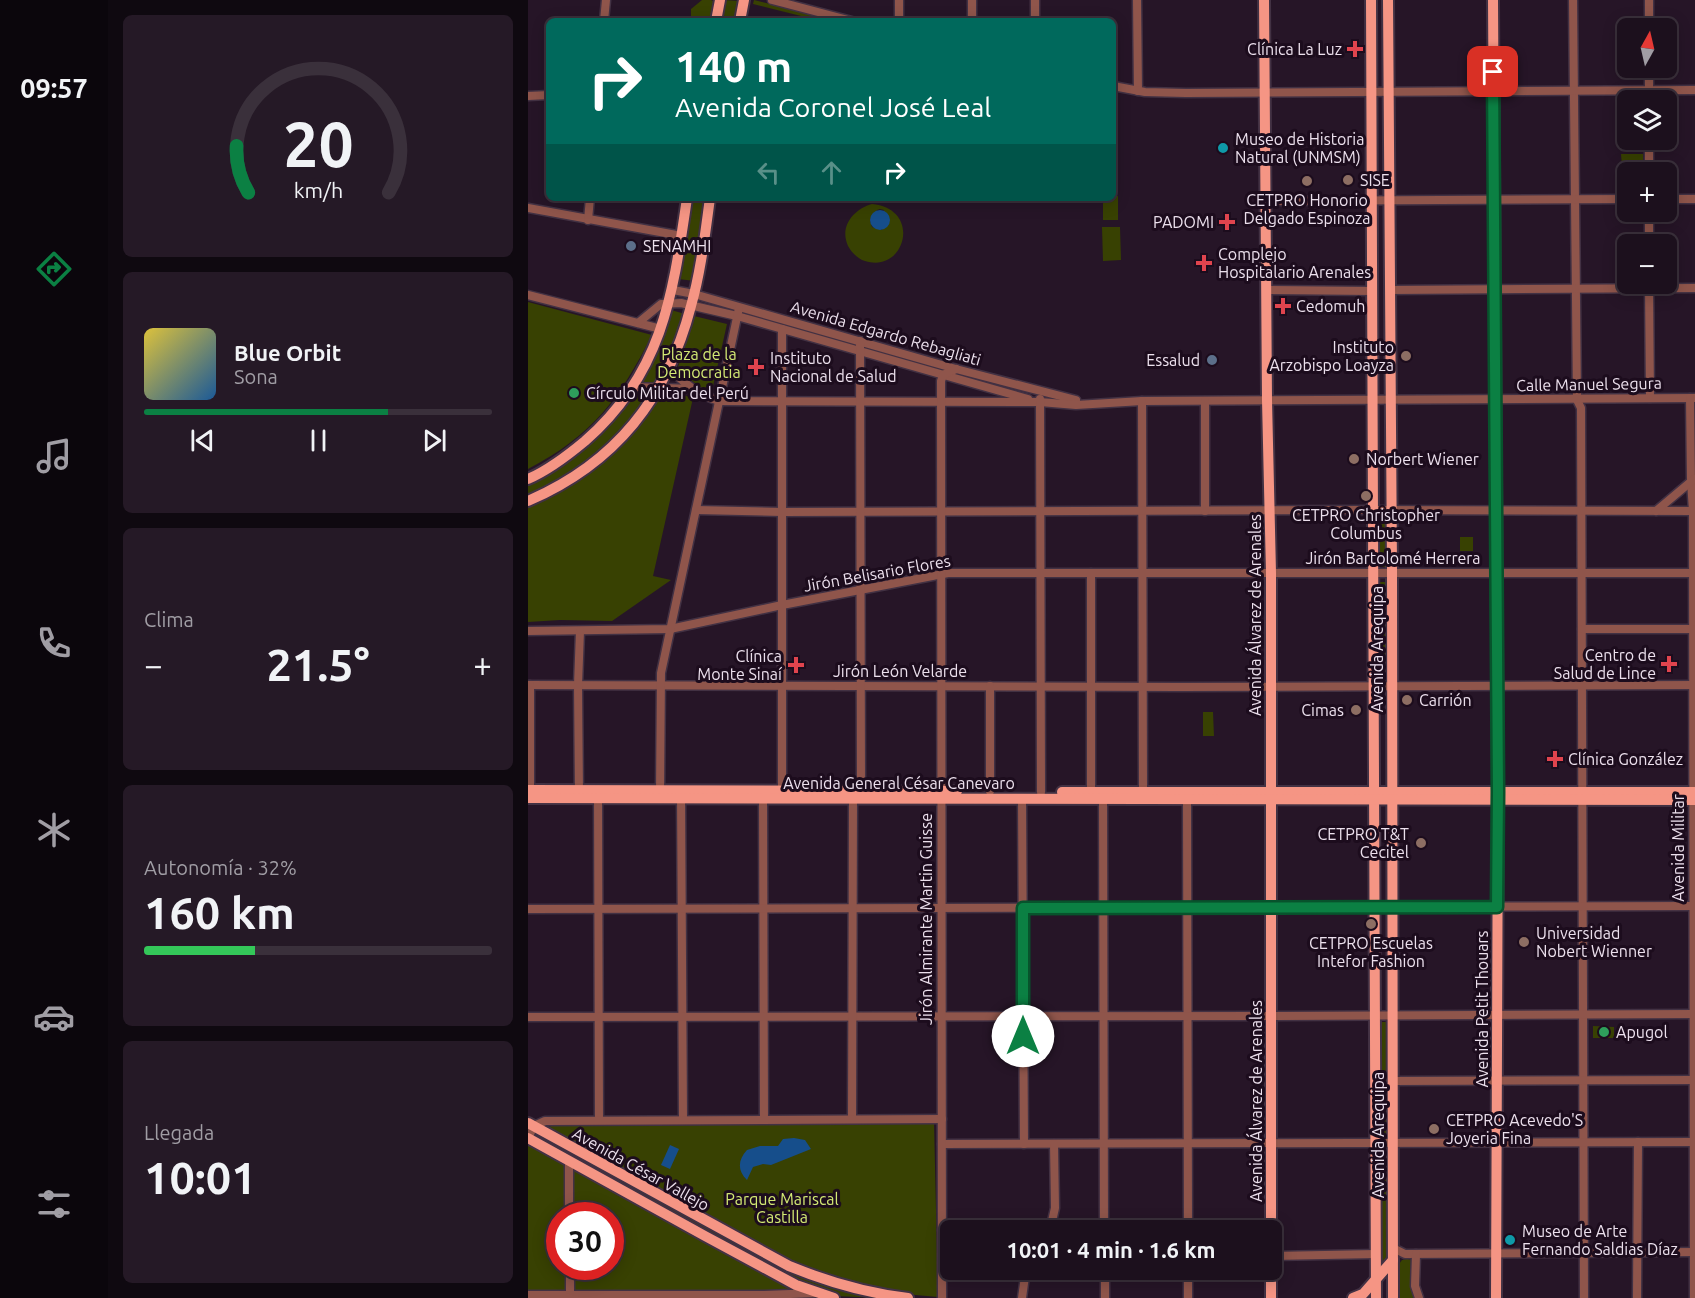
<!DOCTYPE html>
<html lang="es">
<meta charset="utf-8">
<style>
:root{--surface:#1c101d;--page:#251926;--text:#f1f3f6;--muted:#a09da4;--line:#3a303b;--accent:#0b8043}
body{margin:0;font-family:Ubuntu,sans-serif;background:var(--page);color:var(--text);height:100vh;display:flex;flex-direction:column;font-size:22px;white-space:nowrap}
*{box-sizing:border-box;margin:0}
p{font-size:20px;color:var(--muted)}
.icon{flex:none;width:33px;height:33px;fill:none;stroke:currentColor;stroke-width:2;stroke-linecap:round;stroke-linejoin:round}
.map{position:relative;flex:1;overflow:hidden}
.details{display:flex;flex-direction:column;gap:15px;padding:15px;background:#0f0910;width:420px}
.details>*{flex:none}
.banner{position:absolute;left:18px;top:18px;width:570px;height:183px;border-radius:9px;box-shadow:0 3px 15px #0003,0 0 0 2px var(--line);background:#00695c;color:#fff;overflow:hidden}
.needle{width:39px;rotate:8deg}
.tools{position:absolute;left:1089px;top:18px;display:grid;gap:12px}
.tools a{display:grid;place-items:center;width:60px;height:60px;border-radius:9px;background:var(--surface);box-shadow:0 3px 15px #0003,0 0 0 2px var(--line);font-size:30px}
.speed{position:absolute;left:18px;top:1202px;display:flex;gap:12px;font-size:30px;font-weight:700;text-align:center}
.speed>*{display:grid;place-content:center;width:78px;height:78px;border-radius:50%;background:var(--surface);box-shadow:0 3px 15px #0003,0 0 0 2px var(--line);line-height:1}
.speed .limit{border:9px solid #d22;background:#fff;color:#111}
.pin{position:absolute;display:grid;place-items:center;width:51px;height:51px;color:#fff;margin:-26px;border-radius:12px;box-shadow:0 3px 9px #0006}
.me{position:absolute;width:66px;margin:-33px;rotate:0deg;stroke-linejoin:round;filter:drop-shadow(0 0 4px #0008)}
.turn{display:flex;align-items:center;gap:21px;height:126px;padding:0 30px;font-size:27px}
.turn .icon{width:78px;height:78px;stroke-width:2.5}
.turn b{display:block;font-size:42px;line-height:51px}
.lanes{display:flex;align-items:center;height:57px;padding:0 30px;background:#0003;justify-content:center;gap:30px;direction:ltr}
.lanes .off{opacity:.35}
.big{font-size:45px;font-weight:700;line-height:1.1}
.details .card{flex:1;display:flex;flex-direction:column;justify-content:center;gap:9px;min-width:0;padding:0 21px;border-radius:9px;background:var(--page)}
.details .dial{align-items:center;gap:0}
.dial svg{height:156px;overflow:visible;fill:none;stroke:var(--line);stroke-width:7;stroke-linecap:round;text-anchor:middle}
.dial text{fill:var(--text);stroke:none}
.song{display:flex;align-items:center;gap:18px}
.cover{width:72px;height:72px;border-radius:9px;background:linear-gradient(135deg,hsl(50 70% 55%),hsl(210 70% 35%))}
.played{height:6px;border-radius:3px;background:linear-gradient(90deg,var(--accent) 70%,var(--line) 70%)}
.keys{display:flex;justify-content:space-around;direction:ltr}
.heat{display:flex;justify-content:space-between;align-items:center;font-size:33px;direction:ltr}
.charge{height:9px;border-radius:4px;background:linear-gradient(90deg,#34c759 32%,var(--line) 0)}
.trip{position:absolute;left:412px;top:1220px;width:342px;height:60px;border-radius:9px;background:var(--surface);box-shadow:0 3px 15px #0003,0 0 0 2px var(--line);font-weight:700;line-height:60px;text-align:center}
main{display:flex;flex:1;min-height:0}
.tab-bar{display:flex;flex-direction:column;width:108px;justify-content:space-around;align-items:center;background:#0b060c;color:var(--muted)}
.tab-bar .icon{width:42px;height:42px}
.tab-bar .selected{color:var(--accent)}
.tab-bar b{font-size:27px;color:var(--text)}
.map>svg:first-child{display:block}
</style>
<main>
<nav class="tab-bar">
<b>09:57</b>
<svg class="icon selected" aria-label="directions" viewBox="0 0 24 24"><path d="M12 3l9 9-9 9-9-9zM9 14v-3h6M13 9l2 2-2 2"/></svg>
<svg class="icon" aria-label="music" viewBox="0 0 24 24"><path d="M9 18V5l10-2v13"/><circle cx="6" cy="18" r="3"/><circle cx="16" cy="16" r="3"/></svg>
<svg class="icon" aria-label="phone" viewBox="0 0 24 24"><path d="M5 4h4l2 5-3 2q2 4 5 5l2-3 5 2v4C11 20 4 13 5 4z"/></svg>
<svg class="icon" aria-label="climate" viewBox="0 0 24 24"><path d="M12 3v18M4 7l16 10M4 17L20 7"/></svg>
<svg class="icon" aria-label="car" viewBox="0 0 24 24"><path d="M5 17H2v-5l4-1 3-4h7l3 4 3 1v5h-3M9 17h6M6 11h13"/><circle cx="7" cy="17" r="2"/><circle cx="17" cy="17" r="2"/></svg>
<svg class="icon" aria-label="filters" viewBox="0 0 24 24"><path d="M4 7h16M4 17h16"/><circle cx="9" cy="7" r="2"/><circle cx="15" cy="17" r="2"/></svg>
</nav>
<section class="details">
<div class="card dial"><svg viewBox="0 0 100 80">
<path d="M14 69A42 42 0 1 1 86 69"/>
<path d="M14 69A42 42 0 0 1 8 45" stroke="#0b8043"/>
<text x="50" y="56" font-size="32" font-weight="700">20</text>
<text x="50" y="72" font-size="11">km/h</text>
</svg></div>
<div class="card">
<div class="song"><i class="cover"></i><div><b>Blue Orbit</b><p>Sona</p></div></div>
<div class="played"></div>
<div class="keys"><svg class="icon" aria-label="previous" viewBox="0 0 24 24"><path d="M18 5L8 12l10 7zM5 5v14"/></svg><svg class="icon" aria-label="pause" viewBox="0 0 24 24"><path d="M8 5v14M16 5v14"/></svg><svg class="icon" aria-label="next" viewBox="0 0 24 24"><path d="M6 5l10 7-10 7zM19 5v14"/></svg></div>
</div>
<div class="card"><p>Clima</p>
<div class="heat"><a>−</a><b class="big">21.5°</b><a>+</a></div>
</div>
<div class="card"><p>Autonomía · 32%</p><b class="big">160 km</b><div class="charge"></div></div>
<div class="card"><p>Llegada</p><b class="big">10:01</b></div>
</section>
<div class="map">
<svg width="1167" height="1298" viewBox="0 0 1167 1298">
<rect width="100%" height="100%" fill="#261527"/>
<!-- green -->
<g fill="#384102" fill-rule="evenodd">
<polygon points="174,0 183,0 187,2 184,21 163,21 163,9"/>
<polygon points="195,0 212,1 209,21 191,21"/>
<polygon points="226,0 313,21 293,21 225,4"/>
<polygon points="1093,154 1115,154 1115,165 1094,166"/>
<polygon points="585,196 590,196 590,220 575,220 575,198 585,198"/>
<polygon points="163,198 180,198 167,281 150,279"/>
<path d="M344 204C395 209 377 274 337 261 330 259 324 253 320 246 311 226 326 209 344 204ZM352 209 356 210 354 230 344 227 342 220 349 210Z"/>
<polygon points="574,227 592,227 593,260 575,261"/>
<path d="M0 302 124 335C92 398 65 435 0 469Z"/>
<polygon points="143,310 157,314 149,339 127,386 112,383 131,349"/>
<polygon points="166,316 199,324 183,395 149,370"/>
<path d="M105 391 122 392C91 443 52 470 0 497V485L48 455Z"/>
<path d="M146 392 165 398 125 576 143 580 84 621 32 620 0 622V507C23 497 46 486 65 471 92 451 112 421 133 394Z"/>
<polygon points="852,517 858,517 860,522 857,567 851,566 850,564"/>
<rect x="932" y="537" width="13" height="14"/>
<polygon points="851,582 859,582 859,666 857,673 852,673 850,669"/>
<polygon points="675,712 685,712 686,736 675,736"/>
<polygon points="854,1022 860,1022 859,1137 854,1137 852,1135 852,1025"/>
<polygon points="1065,1026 1086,1027 1086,1038 1065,1038"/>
<path d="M406 1122 410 1297 342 1291 297 1284 319 1292 357 1298 279 1295 0 1293V1143L11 1140 17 1129 23 1126ZM32 1215H82V1266H32Z"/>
<polygon points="854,1151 859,1151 861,1155 862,1260 853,1268 852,1155"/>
<polygon points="879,1259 884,1260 885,1265 889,1298 871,1298 871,1264 874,1260"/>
</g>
<!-- water -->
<g fill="#164e8b">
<circle cx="352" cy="220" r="10"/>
<path d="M266 1138 277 1140 283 1149 243 1165 235 1164 225 1167 219 1180C209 1170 210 1160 219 1150L232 1146H250L255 1139Z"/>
<polygon points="142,1145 151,1149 142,1169 133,1165"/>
</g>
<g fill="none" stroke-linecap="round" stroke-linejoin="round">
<!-- minor casing -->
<g stroke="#423143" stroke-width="11">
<g id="minor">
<polyline points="244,0 324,21"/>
<polyline points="371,0 371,21"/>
<polyline points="444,0 444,21"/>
<polyline points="507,0 507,21"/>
<polyline points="609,0 610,91"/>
<polyline points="1045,0 1049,400 1053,408 1056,1298"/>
<polyline points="76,21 78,0"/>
<polyline points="1121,28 1121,0"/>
<polyline points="585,86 617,92 658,93 1167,90"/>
<polyline points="0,96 21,95"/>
<polyline points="1121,100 1121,68"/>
<polyline points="1121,172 1121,140"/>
<polyline points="1138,199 1167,199"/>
<polyline points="739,201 1100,199"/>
<polyline points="0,208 154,236"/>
<polyline points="1121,212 1121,244"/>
<polyline points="60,220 62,198"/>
<polyline points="1121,285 1122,398"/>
<polyline points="145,290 166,294 428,369 548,400"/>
<polyline points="738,290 845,291"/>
<polyline points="862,290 1167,288"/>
<polyline points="0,295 133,329"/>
<polyline points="110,323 133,304 153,303 209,316 500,399"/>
<path d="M142 367C154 383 172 395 191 401L512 402 548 405 614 401 1167 398"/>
<polyline points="104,387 166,389"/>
<polyline points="1162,398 1163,481 1165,511 1166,1298"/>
<polyline points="512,399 513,792"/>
<polyline points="614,401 615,792"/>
<polyline points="168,510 254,512 839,510 1167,511"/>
<polyline points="677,511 677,401"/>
<polyline points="1128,511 1166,479"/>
<polyline points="563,573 563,792"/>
<polyline points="1054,629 1165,629"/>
<polyline points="0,631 142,629 254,605 420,573 1167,573"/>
<polyline points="0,685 652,687 1167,685"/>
<polyline points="2,685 2,790"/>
<polyline points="254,790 254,329"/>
<polyline points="462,791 462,686"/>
<polyline points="70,793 71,1120"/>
<polyline points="153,793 155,1119"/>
<polyline points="132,794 133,673 211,308"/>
<polyline points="51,795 50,685 52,631"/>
<polyline points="575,795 576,1230"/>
<polyline points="235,798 236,1119"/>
<polyline points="494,798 496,1144"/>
<polyline points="659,800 660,1230"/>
<polyline points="0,909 1167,906"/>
<polyline points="0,1017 753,1016 1167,1014"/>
<polyline points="864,1081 1167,1080"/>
<polyline points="324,1119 325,798 333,790 332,341"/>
<polyline points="0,1138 6,1126 17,1121 414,1119"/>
<polyline points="414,1144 1167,1142"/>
<polyline points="41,1161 41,1215"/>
<polyline points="414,1230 430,1230"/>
<polyline points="522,1230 527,1208 526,1144"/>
<polyline points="865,1248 877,1254 1167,1252"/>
<polyline points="888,1254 887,1286 891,1298"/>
<polyline points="744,1256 848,1254"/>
<polyline points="42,1266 42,1295"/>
<polyline points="577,1269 577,1298"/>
<polyline points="660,1269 660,1298"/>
<polyline points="0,1295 236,1295 289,1293"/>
<polyline points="414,1298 413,381 415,375 428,369"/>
<polyline points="494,1298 498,1269"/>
<polyline points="1109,1298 1110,1142"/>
</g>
</g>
<!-- major casing -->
<g stroke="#423143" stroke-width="14">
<g id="major">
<polyline points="736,0 739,400 743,573 743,1230"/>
<polyline points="843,0 848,1298"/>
<polyline points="860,0 864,569 865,1298"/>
<polyline points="965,0 970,792 968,1298"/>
<polyline points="188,21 192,0"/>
<polyline points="212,21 216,0"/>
<path d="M0 479C21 470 39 456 57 441 135 373 145 294 159 198"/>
<path d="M0 501C88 463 139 398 163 306 173 271 177 234 182 198"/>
<polyline points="0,790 429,791"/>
<polyline points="534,792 1167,792"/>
<polyline points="0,798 1167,800"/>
<path d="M0 1123 261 1266C300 1282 338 1293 380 1298"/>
<polyline points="0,1138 177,1236 268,1285 306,1298"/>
<polyline points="743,1269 743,1298"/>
<polyline points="825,1298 835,1294 865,1260"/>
</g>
</g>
<!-- minor -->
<use href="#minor" stroke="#8f554b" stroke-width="8"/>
<!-- major -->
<use href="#major" stroke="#f59584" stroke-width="10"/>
</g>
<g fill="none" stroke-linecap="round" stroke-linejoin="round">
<!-- route casing -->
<g stroke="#07532c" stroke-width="15">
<polyline id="route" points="495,1036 495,908 969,907 970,792 965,72"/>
</g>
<!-- route -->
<use href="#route" stroke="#0b8043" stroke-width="10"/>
</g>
<!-- markers -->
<g fill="#e0444e" stroke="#1c0c1d" stroke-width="2">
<path d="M824 40h6v6h6v6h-6v6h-6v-6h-6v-6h6z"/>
<path d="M696 213h6v6h6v6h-6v6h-6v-6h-6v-6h6z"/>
<path d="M673 254h6v6h6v6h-6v6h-6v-6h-6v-6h6z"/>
<path d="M752 297h6v6h6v6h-6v6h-6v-6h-6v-6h6z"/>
<path d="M225 358h6v6h6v6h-6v6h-6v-6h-6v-6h6z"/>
<path d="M1138 655h6v6h6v6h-6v6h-6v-6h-6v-6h6z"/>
<path d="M265 656h6v6h6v6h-6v6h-6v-6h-6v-6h6z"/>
<path d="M1024 750h6v6h6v6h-6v6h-6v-6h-6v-6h6z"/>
</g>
<g fill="#0f9aa8" stroke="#1c0c1d" stroke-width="2">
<circle cx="695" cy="148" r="6"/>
<circle cx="982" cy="1240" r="6"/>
</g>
<g fill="#8d6e63" stroke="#1c0c1d" stroke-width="2">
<circle cx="820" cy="180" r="6"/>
<circle cx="779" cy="181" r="6"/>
<circle cx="878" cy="356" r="6"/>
<circle cx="826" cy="459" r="6"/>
<circle cx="838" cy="496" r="6"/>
<circle cx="879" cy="700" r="6"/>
<circle cx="828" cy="710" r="6"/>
<circle cx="893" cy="843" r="6"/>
<circle cx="843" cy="924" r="6"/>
<circle cx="996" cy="942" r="6"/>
<circle cx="906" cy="1129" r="6"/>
</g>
<g fill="#5c6f8a" stroke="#1c0c1d" stroke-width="2">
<circle cx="103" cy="246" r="6"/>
<circle cx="684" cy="360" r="6"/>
</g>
<g fill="#2e9e5b" stroke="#1c0c1d" stroke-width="2">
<circle cx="46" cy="393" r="6"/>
<circle cx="1076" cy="1032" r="6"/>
</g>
<g text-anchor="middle" stroke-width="6" stroke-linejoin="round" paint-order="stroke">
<!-- poi labels -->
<g font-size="16" fill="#ece0ed" stroke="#1c0c1d" text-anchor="start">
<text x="814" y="55" text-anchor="end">Clínica La Luz</text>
<text x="707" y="145">Museo de Historia<tspan x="707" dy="18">Natural (UNMSM)</tspan></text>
<text x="832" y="186">SISE</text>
<text x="779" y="206" text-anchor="middle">CETPRO Honorio<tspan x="779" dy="18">Delgado Espinoza</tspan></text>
<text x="686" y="228" text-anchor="end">PADOMI</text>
<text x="115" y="252">SENAMHI</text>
<text x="690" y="260">Complejo<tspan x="690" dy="18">Hospitalario Arenales</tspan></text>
<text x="768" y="312">Cedomuh</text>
<text x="866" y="353" text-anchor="end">Instituto<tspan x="866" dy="18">Arzobispo Loayza</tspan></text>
<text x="242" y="364">Instituto<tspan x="242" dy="18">Nacional de Salud</tspan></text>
<text x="672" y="366" text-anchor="end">Essalud</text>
<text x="58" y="399">Círculo Militar del Perú</text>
<text x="838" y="465">Norbert Wiener</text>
<text x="838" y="521" text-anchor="middle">CETPRO Christopher<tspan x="838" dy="18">Columbus</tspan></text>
<text x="1128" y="661" text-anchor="end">Centro de<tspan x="1128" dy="18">Salud de Lince</tspan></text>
<text x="254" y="662" text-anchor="end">Clínica<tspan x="254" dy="18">Monte Sinaí</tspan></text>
<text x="891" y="706">Carrión</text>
<text x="816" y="716" text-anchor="end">Cimas</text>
<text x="1040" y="765">Clínica González</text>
<text x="881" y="840" text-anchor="end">CETPRO T&amp;T<tspan x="881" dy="18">Cecitel</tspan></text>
<text x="1008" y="939">Universidad<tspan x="1008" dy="18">Nobert Wienner</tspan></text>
<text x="843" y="949" text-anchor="middle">CETPRO Escuelas<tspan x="843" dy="18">Intefor Fashion</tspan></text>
<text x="1088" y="1038">Apugol</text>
<text x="918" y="1126">CETPRO Acevedo'S<tspan x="918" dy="18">Joyeria Fina</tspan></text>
<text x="994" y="1237">Museo de Arte<tspan x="994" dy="18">Fernando Saldias Díaz</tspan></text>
</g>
<!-- street labels -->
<g font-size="16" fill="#ece0ed" stroke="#1c0c1d">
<text transform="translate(358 333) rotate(16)" y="6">Avenida Edgardo Rebagliati</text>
<text transform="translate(1061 384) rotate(-1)" y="6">Calle Manuel Segura</text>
<text x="865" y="564">Jirón Bartolomé Herrera</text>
<text transform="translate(349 573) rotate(-10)" y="6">Jirón Belisario Flores</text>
<text transform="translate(727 615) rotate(-90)" y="6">Avenida Álvarez de Arenales</text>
<text transform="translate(849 649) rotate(-90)" y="6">Avenida Arequipa</text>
<text x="372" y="677">Jirón León Velarde</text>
<text x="371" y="789">Avenida General César Canevaro</text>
<text transform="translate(1150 848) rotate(-90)" y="6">Avenida Militar</text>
<text transform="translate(398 919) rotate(-90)" y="6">Jirón Almirante Martin Guisse</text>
<text transform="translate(954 1009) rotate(-90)" y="6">Avenida Petit Thouars</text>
<text transform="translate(728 1101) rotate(-90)" y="6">Avenida Álvarez de Arenales</text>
<text transform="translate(850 1135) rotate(-90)" y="6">Avenida Arequipa</text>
<text transform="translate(113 1169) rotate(29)" y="6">Avenida César Vallejo</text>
</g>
<!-- park labels -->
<g font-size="16" fill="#d3e974" stroke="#1c0c1d">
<text x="171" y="360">Plaza de la<tspan x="171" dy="18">Democratia</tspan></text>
<text x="254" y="1205">Parque Mariscal<tspan x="254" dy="18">Castilla</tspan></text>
</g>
</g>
</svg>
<div class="tools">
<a><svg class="needle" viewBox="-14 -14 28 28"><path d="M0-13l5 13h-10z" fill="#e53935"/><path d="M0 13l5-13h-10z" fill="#a09da4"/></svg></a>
<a><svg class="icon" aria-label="layers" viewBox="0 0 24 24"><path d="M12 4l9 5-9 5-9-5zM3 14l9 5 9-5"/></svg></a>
<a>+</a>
<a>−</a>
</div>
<div class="speed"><div class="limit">30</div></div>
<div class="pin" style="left:965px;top:72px;background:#d93025"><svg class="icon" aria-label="arrive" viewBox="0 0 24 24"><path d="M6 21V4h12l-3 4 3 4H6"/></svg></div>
<svg class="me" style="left:495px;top:1036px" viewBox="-20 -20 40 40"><circle r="19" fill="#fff"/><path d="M0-13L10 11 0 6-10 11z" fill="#0b8043"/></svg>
<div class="trip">10:01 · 4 min · 1.6 km</div>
<div class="banner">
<div class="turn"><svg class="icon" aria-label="right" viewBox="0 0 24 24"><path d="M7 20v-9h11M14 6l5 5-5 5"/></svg><div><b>140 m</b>Avenida Coronel José Leal</div></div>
<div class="lanes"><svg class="icon off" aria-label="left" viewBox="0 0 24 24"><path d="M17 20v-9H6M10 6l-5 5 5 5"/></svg><svg class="icon off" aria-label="ahead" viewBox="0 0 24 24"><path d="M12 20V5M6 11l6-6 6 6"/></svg><svg class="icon" aria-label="right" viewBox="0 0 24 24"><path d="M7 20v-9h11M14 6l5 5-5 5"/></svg></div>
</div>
</div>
</main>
